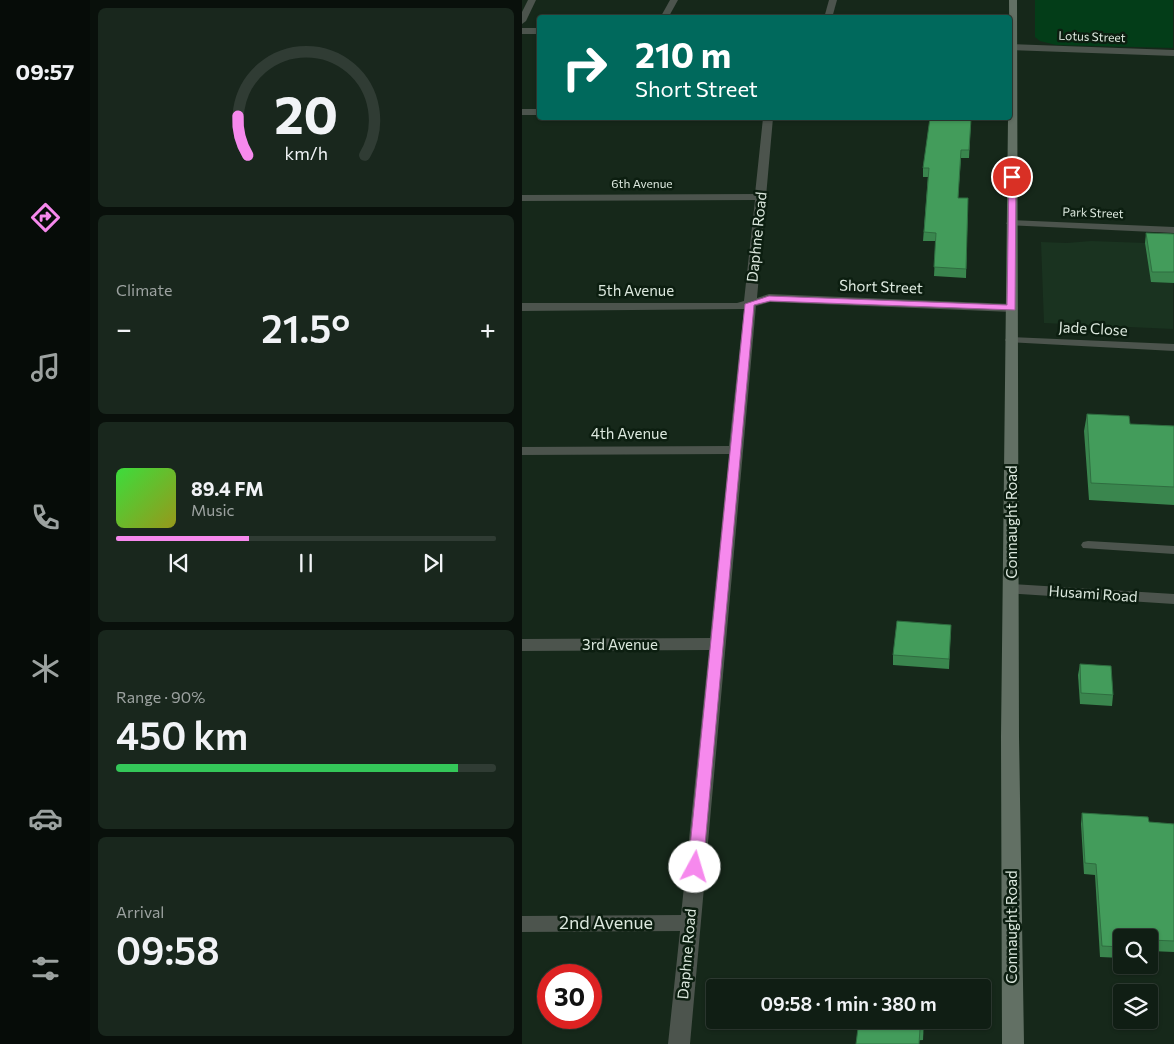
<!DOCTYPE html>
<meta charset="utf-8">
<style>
:root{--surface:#101e14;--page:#19271d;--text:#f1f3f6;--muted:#9ca2a0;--line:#303c34;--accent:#f689ed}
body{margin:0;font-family:Commissioner,sans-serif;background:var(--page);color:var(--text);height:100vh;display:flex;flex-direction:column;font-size:19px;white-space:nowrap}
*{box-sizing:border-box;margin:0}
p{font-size:16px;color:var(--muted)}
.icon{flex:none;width:28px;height:28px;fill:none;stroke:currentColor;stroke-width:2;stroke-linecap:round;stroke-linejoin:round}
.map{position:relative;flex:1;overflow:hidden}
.drawer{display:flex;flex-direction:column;gap:8px;padding:8px;background:#09100b;width:432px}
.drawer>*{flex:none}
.banner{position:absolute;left:15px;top:15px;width:475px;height:105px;border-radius:5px;box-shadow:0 1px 4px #0004,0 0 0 1px var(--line);background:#00695c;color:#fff;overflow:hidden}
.controls{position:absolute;left:591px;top:929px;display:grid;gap:10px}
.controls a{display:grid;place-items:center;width:45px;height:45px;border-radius:5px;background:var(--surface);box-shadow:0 1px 4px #0004,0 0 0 1px var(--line);font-size:25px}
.speed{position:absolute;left:15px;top:964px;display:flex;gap:10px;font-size:25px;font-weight:700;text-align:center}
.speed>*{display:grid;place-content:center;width:65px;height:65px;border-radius:50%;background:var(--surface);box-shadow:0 1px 4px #0004,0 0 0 1px var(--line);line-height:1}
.speed .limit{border:8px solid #d22;background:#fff;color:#111}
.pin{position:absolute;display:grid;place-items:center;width:42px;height:42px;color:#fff;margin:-21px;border:2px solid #fff;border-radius:50%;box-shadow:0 1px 5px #0007}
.me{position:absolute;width:55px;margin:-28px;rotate:6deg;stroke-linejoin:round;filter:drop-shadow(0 0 4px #0008)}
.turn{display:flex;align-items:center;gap:18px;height:105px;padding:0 15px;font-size:22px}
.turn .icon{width:65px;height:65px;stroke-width:2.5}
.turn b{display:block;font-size:35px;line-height:42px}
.big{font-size:38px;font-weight:600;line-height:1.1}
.drawer .widget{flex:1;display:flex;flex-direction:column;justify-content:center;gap:8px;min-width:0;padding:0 18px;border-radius:8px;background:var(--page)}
.drawer .dial{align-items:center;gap:0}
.dial svg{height:130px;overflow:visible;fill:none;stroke:var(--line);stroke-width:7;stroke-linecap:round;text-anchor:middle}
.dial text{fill:var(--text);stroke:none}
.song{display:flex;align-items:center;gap:15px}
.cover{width:60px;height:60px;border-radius:8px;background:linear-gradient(135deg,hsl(120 70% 55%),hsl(60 70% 35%))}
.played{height:5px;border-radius:2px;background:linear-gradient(90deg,var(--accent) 35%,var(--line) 35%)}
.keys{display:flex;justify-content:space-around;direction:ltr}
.heat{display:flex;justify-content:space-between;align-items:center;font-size:28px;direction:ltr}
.charge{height:8px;border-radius:4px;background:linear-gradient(90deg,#34c759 90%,var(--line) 0)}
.trip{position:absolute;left:184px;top:979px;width:285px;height:50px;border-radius:5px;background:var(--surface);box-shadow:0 1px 4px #0004,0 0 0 1px var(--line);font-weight:600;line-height:50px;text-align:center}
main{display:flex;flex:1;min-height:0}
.dock{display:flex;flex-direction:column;width:90px;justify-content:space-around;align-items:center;background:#060c08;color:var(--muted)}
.dock .icon{width:35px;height:35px}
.dock .selected{color:var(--accent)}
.dock b{font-size:22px;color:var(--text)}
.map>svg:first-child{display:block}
</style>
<main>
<nav class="dock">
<b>09:57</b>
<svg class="icon selected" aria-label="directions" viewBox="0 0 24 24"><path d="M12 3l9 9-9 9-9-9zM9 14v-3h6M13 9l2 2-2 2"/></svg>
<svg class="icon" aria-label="music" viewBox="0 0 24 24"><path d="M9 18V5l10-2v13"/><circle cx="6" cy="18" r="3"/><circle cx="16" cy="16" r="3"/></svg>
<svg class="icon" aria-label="phone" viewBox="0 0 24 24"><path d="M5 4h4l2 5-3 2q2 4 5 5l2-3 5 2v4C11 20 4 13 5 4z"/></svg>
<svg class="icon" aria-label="climate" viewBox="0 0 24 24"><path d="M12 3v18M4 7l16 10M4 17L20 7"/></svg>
<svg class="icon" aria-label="car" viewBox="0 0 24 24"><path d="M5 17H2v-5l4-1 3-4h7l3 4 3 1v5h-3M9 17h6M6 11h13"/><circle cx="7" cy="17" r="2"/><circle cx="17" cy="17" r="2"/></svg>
<svg class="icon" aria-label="filters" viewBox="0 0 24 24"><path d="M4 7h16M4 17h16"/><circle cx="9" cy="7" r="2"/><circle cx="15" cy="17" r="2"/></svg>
</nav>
<section class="drawer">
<div class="widget dial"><svg viewBox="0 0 100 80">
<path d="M14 69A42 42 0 1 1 86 69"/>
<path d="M14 69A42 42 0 0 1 8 45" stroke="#f689ed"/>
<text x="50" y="56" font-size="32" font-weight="700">20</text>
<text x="50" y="72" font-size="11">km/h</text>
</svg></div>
<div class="widget"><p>Climate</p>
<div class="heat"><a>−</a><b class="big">21.5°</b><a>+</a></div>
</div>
<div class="widget">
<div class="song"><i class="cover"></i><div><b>89.4 FM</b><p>Music</p></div></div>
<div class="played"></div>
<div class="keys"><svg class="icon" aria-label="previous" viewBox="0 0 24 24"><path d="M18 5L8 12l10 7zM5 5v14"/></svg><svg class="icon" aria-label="pause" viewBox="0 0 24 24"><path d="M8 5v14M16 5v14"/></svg><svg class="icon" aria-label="next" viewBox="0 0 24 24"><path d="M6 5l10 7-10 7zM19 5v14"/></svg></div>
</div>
<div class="widget"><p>Range · 90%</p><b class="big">450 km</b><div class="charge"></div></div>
<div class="widget"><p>Arrival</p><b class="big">09:58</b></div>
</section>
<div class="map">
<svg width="652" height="1044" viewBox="0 0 652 1044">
<rect width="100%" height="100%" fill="#16281a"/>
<!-- built -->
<polygon fill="#1a3320" points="569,241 651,244 651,329 522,323 519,242 545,243"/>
<!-- green -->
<polygon fill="#033d18" points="513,0 651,0 651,48 534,45 518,41 513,37"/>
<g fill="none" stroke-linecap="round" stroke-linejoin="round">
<!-- lane -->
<g fill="#4c544d" fill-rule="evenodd">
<polygon points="489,337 652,344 652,351 485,342 483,340 485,338"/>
<polygon points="566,541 652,546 652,554 561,548 559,545 561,542"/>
</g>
<!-- street -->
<g fill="#4c544d" fill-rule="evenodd">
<polygon points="6,0 14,0 4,21 0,24 0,12"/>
<polygon points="148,0 156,0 146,18 138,18"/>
<polygon points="307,0 315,0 310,18 302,18"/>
<rect x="0" y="28" width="18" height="6"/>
<polygon points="488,44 652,50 652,56 488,50"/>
<rect x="0" y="109" width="18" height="6"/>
<polygon points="241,118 251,118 235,298 247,294 490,304 496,308 490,312 248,302 234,306 168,1044 146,1044 158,931 0,932 0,916 159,915 187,650 0,651 0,639 188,638 207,454 0,455 0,447 207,446 222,309 0,311 0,303 215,303 222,301 233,200 0,201 0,195 233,194"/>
<polygon points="490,220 652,227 652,233 486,225 484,223"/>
<polygon points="490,584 652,594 652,604 484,593 482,589 484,585"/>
</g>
<!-- secondary -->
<polygon fill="#627064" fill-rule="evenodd" points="487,0 495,0 497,737 502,1044 480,1044 479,737 486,118 488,118"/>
</g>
<!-- wall -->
<g fill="#3a864e">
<polygon points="449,119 447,158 439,158 436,198 446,198 444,278 412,276 414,241 401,241 406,177 401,177 401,168"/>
<polygon points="624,233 652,234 652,283 629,282 623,243"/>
<polygon points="565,414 608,424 652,426 652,505 567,500 562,431"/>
<polygon points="429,625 427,669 371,665 371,655"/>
<polygon points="558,664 591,695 590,706 558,704 556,675"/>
<polygon points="560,813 627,822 652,824 652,952 628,951 628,938 600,938 600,958 578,957 573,875 562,874 559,824"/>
<polygon points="402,1020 401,1040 334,1044"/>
</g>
<!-- building -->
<g fill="#439c5b" stroke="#2f6d40">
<polygon points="408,118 449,119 447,150 439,150 436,198 446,198 444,269 412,267 414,233 402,232 407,168 401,168"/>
<polygon points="624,233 652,234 652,272 630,272"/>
<polygon points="565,414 607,416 608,424 652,426 652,487 569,483"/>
<polygon points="375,621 429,625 427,659 371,655"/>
<polygon points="558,664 589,666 591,695 559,693"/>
<polygon points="560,813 626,817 627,822 652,824 652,941 628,940 628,938 600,938 600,947 580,946 574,864 563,863"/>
<polygon points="337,1020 402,1020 401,1029 398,1029 397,1044 334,1044"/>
</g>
<!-- route -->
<polygon fill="#f689ed" stroke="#a0599a" points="487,175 494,177 493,310 248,301 232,305 181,867 178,871 173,873 168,871 166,867 223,304 247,296 485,305"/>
<g text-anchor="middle" stroke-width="5" stroke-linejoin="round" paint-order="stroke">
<!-- far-street labels -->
<g font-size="12" fill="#dce8de" stroke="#0c1e10">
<text transform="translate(570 37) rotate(2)" y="4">Lotus Street</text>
<text x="120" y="188">6th Avenue</text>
<text transform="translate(571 213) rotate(2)" y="4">Park Street</text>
</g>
<!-- street labels -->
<g font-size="15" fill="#dce8de" stroke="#0c1e10">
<text transform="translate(235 237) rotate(-84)" y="5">Daphne Road</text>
<text transform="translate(359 287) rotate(2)" y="5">Short Street</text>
<text x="114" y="296">5th Avenue</text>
<text transform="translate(571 329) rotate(3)" y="5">Jade Close</text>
<text x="107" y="439">4th Avenue</text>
<text transform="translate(490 522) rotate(-90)" y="5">Connaught Road</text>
<text transform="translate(571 594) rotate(4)" y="5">Husami Road</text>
<text x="98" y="650">3rd Avenue</text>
<text transform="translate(490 927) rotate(-90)" y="5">Connaught Road</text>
<text transform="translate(165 954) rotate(-85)" y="5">Daphne Road</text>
</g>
<!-- near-street labels -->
<g font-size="18" fill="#dce8de" stroke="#0c1e10">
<text x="84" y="929">2nd Avenue</text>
</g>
</g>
</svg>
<div class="controls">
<a><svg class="icon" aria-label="search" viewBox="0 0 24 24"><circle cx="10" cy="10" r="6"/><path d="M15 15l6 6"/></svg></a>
<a><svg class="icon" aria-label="layers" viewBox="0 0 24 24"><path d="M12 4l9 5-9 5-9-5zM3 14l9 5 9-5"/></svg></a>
</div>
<div class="speed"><div class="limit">30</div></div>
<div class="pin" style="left:490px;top:177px;background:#d93025"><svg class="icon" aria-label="arrive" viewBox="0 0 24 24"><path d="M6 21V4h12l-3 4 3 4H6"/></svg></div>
<svg class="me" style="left:173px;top:867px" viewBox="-20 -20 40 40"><circle r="19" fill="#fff"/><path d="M0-13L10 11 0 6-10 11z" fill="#f689ed"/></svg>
<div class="trip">09:58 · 1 min · 380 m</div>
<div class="banner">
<div class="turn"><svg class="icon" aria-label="right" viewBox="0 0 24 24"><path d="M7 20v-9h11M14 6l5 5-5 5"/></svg><div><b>210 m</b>Short Street</div></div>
</div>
</div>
</main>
